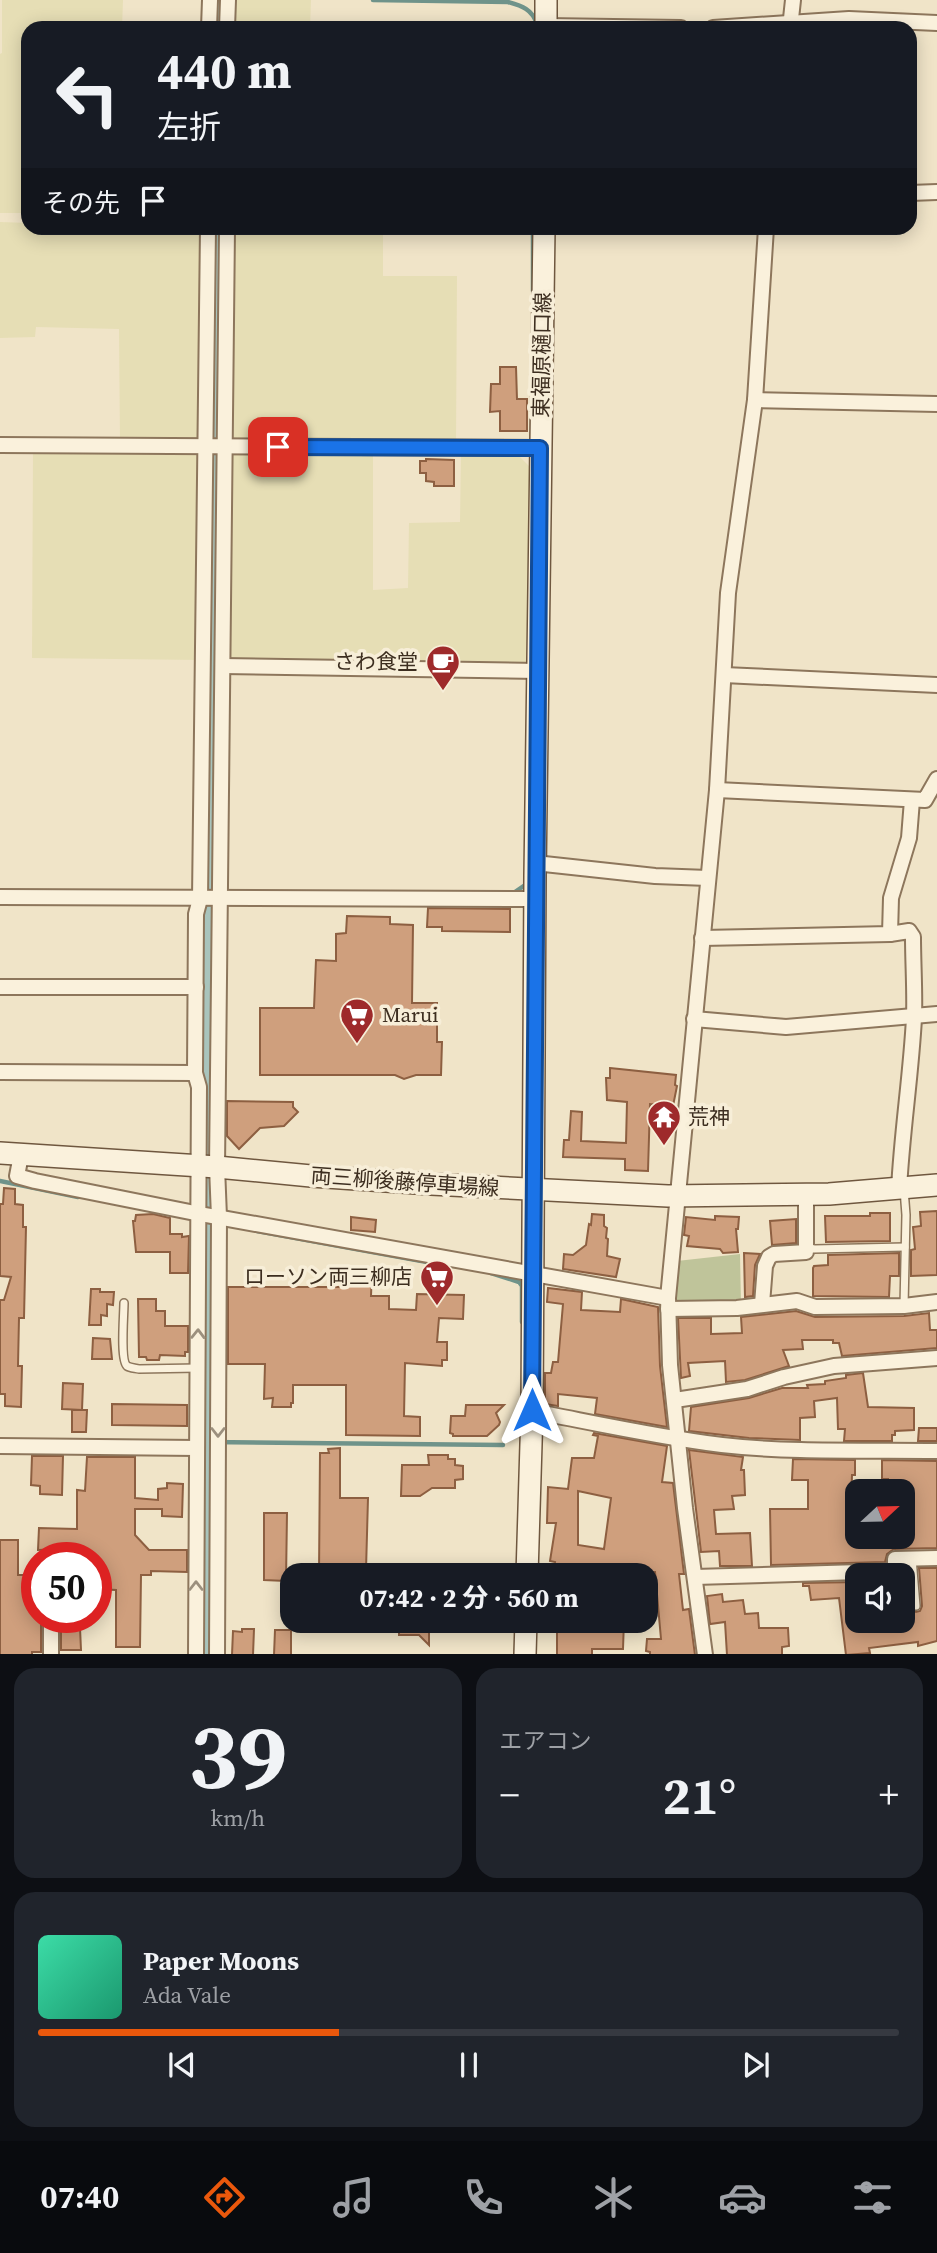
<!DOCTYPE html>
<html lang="ja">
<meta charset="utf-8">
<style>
:root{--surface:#171b24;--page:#20242c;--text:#f1f3f6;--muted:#9ea1a6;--line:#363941;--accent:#ea580c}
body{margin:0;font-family:"Source Serif 4","Noto Sans JP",serif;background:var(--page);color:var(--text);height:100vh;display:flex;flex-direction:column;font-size:26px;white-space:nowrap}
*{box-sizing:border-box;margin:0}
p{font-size:23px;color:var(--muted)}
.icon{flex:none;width:38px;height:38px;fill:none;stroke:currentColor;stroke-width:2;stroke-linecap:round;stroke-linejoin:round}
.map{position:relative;height:1654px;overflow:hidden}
.details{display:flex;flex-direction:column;gap:14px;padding:14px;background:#0d0f14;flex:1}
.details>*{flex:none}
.top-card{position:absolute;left:21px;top:21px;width:896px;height:214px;border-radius:21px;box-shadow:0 4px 18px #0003;background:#171b24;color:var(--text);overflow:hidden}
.needle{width:46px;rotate:68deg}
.controls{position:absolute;left:845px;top:1479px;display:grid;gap:14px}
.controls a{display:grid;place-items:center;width:70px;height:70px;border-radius:14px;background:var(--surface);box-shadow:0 4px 18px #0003;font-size:35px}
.speed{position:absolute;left:21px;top:1542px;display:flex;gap:14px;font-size:35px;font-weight:700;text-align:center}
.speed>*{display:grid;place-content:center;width:91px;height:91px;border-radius:50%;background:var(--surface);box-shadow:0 4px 18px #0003;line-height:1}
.speed .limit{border:10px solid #d22;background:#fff;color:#111}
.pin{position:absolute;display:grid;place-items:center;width:60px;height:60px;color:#fff;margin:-30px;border-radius:14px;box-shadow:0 4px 10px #0006}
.me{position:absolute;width:77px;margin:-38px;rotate:0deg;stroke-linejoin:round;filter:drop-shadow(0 0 5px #0008)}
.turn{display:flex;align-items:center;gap:24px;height:147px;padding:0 21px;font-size:32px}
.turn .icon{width:91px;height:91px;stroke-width:2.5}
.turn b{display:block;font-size:49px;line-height:60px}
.then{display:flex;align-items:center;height:66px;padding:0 21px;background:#0003;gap:14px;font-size:26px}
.big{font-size:52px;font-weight:700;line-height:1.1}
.details .card{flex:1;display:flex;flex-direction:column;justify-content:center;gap:10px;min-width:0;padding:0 24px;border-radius:21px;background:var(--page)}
.details .dial{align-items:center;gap:0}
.dial b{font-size:91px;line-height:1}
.song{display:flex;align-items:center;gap:21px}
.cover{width:84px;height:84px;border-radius:10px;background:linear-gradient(135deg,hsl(160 70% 55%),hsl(160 70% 35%))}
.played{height:7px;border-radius:4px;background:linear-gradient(90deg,var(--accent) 35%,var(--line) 35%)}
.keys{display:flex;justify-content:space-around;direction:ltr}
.heat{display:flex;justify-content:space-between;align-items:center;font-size:38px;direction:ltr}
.details .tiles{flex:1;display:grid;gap:14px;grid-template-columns:1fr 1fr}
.card:last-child{grid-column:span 2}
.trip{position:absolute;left:280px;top:1563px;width:378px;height:70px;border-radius:21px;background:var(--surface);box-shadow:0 4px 18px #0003;font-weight:700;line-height:70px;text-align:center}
.tabs{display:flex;height:112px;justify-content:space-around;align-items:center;background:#090b0e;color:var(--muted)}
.tabs .icon{width:49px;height:49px}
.tabs .active{color:var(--accent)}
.tabs b{font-size:32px;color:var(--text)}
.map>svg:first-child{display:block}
</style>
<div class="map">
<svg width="937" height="1655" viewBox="0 0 937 1655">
<rect width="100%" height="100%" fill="#f0e4c8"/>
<!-- farmland -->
<g fill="#e6deb5">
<polygon points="2,0 123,0 122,28 28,28 28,213 0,213 0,54 2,53"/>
<polygon points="233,0 311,0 310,28 232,28"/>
<polygon points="0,222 28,223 28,228 206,228 202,440 120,442 119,329 36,327 35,337 0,338"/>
<polygon points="230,228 383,228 383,276 457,276 456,443 230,442"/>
<polygon points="33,447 200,448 200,660 32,658"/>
<polygon points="228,453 373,454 373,590 408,588 409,523 460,522 461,455 518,455 529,466 534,467 532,664 228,662"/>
</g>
<!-- cemetery -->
<polygon fill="#bfc49a" points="740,1254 741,1305 671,1305 677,1261"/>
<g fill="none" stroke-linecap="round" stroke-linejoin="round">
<!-- stream -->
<g stroke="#6f938a" stroke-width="4.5">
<path d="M373 0 508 2C522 6 532 9 537 24"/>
<polyline points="533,291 533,228"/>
<polyline points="512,894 528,883"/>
<polyline points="0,1181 78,1197"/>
<polyline points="257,1231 427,1262"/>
<polyline points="491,1273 519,1282 522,1286 522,1322"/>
<polyline points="207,1442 503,1445"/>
</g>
<!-- river -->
<g stroke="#a9c4bc" stroke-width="26">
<polyline points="219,28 220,0"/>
<path d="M204 1655C211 1179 211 703 216 228"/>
</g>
</g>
<!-- building -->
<g fill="#cf9f7d" stroke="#8d5f41" stroke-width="2" fill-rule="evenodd">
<polygon points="500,367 516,367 517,399 527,399 527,431 500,431 500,411 490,412 491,384 500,384"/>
<polygon points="426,459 454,460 454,486 434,486 434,482 426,481 426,473 420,473 420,461 426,461"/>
<polygon points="428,908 510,909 510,932 442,931 442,927 427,927"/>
<polygon points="347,916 390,917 390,924 413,925 412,1003 437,1003 437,1042 442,1042 441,1075 416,1075 404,1079 395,1075 260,1075 260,1008 314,1008 316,960 336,961 336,934 346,933"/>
<polygon points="610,1068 676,1075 675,1085 677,1086 673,1106 650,1104 648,1171 625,1170 625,1159 563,1157 564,1140 569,1140 571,1111 582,1112 581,1141 626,1143 627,1102 607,1100 606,1078 610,1078"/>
<polygon points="227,1101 293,1102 293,1107 298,1112 284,1126 260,1128 239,1149 227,1136"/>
<polygon points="4,1188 15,1189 15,1204 23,1205 23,1227 26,1227 24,1318 19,1318 18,1366 22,1366 21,1407 5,1406 5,1394 0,1394 0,1300 4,1300 11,1277 0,1276 0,1204 3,1204"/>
<polygon points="937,1211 937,1275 911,1276 911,1250 915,1249 913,1227 921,1226 920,1212"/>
<polygon points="870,1213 890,1213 890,1241 826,1242 825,1216 870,1216"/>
<polygon points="153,1214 170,1218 170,1234 182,1234 182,1237 189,1236 188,1273 170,1273 170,1252 136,1252 133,1221 135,1221 136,1215"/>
<polygon points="592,1214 604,1215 604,1226 607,1228 606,1238 608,1239 607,1256 620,1259 616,1277 563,1269 564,1254 573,1255 586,1245 589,1224 591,1225"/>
<polygon points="715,1216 739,1217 738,1229 736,1229 738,1252 723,1253 720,1249 687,1246 689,1236 684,1235 686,1217 715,1220"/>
<polygon points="351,1217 376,1220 375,1232 351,1230"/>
<polygon points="796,1219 796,1243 772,1245 770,1221"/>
<polygon points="744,1253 760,1254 755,1265 753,1296 745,1297"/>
<polygon points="899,1253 899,1276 890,1276 889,1297 813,1296 813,1268 814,1266 828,1265 828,1255"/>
<polygon points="352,1267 372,1270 371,1296 389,1296 389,1309 416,1310 417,1294 464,1295 463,1319 439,1318 437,1342 447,1342 447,1360 442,1360 442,1366 405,1363 404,1416 420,1417 420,1436 346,1435 346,1385 293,1385 293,1403 291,1403 291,1407 272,1407 273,1398 264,1399 265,1364 228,1364 228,1287 346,1287 346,1282 352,1282"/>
<polygon points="548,1288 582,1292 581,1310 620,1312 621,1299 658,1307 660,1366 667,1427 595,1414 597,1398 558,1394 558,1406 545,1404 545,1373 551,1373 553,1362 558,1362 563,1304 547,1302"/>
<polygon points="91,1289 100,1289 100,1292 114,1292 113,1305 107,1304 107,1316 101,1315 101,1325 89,1325"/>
<polygon points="138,1299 156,1299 156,1311 165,1311 165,1326 188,1326 188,1352 185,1352 185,1356 160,1355 159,1360 147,1360 146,1357 139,1357"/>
<polygon points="796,1311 815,1317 904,1316 929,1313 930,1330 937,1330 937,1348 842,1356 839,1343 833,1343 833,1340 802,1340 803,1349 783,1350 789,1366 745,1380 726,1382 725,1361 688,1363 690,1376 681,1378 678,1318 711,1318 711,1334 742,1333 741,1317"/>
<polygon points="93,1338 110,1339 112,1359 92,1359"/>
<polygon points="863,1373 868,1407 914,1408 914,1430 895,1431 895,1435 892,1435 892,1441 844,1441 845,1429 838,1429 837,1398 814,1401 815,1417 800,1418 800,1440 749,1438 689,1431 691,1407 749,1398 782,1388 808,1388 807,1385 825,1384 825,1381 846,1378 846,1375"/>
<polygon points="63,1383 83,1384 82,1410 62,1409"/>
<polygon points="112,1404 187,1405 187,1426 112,1425"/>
<polygon points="466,1405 504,1405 496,1413 500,1422 499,1425 487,1436 453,1436 453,1434 450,1433 451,1416 465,1416"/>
<polygon points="72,1410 87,1410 86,1432 72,1432"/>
<polygon points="919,1428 937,1428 937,1441 918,1441"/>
<path d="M594 1433 667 1446 662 1482 673 1483 684 1574H679L683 1610 689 1609 695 1655H650V1652L646 1651 647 1639H661L655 1572H635L634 1575H605V1572L576 1568 575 1575H553L555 1562 550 1561 556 1523H547L548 1487 568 1489 572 1458H594L598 1436 593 1435ZM578 1491 611 1498 604 1549 578 1545Z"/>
<polygon points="340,1448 340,1498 368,1498 366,1570 339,1570 339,1575 319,1575 320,1453 329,1453 328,1449"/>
<polygon points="689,1450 743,1457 741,1470 744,1470 745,1495 732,1496 734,1509 714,1510 716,1534 750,1533 752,1566 720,1566 719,1551 701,1552"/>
<polygon points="428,1455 448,1455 448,1459 455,1459 455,1465 463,1466 463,1479 455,1480 455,1488 432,1488 420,1496 401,1496 402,1465 429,1465"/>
<polygon points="32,1456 63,1456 62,1495 40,1494 40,1486 31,1485"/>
<polygon points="87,1457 135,1457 135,1498 158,1500 158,1489 167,1488 167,1483 183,1484 182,1517 162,1516 162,1509 135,1509 135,1535 149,1550 187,1550 187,1572 151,1571 151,1575 141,1575 140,1647 116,1647 116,1590 96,1589 96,1557 67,1556 67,1550 60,1550 60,1549 38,1550 39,1528 77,1529 77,1490 85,1491"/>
<polygon points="793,1459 855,1460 855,1475 852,1475 851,1507 853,1507 854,1527 858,1527 858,1536 903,1536 903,1489 888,1488 888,1479 882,1479 882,1460 937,1461 937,1548 894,1549 887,1554 885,1562 771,1565 770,1509 808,1509 808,1480 792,1480"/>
<polygon points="264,1513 287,1513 286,1581 264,1580"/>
<polygon points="0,1540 18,1540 18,1575 37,1575 37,1617 41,1617 41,1652 32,1652 32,1655 0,1655"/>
<polygon points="905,1568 907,1568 910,1607 916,1612 920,1611 922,1606 919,1568 937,1568 937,1641 918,1646 918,1642 869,1648 870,1653 846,1655 839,1598 811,1600 809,1586 803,1586 803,1583 858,1582 858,1620 903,1620"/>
<polygon points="722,1594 723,1602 743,1600 745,1614 758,1613 759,1628 788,1628 789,1646 782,1647 782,1655 727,1655 725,1622 710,1624 707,1596"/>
<polygon points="399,1620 429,1620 429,1645 419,1635 399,1635"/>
<polygon points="557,1620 624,1620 623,1649 592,1649 592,1655 557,1655"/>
<polygon points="61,1627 80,1628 81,1650 61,1650"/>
<polygon points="242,1629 254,1629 253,1655 232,1655 233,1631 242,1632"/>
<polygon points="275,1630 291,1630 291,1655 274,1655"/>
</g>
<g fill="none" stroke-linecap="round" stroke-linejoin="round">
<!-- lane casing -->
<g stroke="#8d765c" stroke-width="10">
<g id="lane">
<polyline points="806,1247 814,1249 905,1247"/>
<path d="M124 1303C124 1314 120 1360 127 1366 130 1368 135 1368 139 1369L198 1368"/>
<polyline points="904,1306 906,1215 904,1189"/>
<polyline points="912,1558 916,1606"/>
</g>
</g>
<!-- street casing -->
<g stroke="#8d765c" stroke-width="18">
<g id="street">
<polyline points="546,26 681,28"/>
<polyline points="209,28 210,0"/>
<polyline points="227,28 228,0"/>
<polyline points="713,28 849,19 937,23"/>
<polyline points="790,28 793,0"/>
<polyline points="910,193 937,192"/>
<polyline points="755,400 937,404"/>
<polyline points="0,445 540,448"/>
<polyline points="223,666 538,671"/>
<polyline points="724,675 937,685"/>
<polyline points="717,790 925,800 937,779"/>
<polyline points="535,863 655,876 708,878"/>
<polyline points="0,897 535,899"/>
<polyline points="890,934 891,898 909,838 912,800"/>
<path d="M702 938 890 934 909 931 913 937C913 964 915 991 914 1018 911 1075 902 1131 899 1189"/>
<polyline points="0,987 196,987"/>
<polyline points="694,1019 786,1027 937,1014"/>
<polyline points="0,1072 195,1073"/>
<polyline points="21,1155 17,1176 35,1181 200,1214 668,1298"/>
<polyline points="762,1304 765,1266 769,1257 774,1254 806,1252 806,1194"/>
<polyline points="668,1309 737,1308 797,1301 815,1307 904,1306 937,1302"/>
<polyline points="675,1400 747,1389 784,1377 834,1366 937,1358"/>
<path d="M532 1411C595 1423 658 1437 722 1445 793 1453 866 1450 937 1451"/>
<polyline points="0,1446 197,1448"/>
<polyline points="695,1577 892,1571 895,1569 895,1559 937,1558"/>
<polyline points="51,1655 51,1617"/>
<polyline points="196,1655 199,1087 195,1073 196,914 200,899 208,228"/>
<polyline points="217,1655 219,1217 217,1167 227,228"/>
<polyline points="705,1655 685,1508 670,1365 668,1298 717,790 728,593 755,400 766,228"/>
</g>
</g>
<!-- secondary casing -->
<g stroke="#6f573f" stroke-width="24">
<g id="secondary">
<polyline points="546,28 546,0"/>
<polyline points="0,1153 217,1167 311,1176 431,1184 668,1196 829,1194 937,1185"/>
<polyline points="527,1575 532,1411 535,876 544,228"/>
<polyline points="525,1655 526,1620"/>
</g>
</g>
<!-- lane -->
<use href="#lane" stroke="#faf1dc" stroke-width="7"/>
<!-- street -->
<use href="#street" stroke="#faf1dc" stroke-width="14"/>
<!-- secondary -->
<use href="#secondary" stroke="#faf1dc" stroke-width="21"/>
</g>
<!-- one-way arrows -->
<defs><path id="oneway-chevron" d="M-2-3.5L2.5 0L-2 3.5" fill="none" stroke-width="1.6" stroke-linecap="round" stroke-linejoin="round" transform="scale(1.75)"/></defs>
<g stroke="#9c907e">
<use href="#oneway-chevron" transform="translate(198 1334) rotate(-89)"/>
<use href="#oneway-chevron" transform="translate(218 1432) rotate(90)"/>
<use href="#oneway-chevron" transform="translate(196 1586) rotate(-90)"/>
</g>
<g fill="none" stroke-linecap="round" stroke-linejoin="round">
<!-- route casing -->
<g stroke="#114b97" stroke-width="18">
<polyline id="route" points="278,447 540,448 532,1410"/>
</g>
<!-- route -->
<use href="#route" stroke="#1a73e8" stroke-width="12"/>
</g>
<!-- icons -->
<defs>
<g id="cafe-pin" transform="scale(1.75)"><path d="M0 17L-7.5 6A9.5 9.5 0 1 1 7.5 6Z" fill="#9e2a2b" stroke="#f7eed8"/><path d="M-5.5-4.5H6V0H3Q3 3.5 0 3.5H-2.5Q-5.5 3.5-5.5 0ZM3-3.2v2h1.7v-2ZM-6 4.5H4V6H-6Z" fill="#fff"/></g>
<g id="supermarket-pin" transform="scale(1.75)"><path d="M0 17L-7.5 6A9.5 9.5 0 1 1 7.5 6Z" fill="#9e2a2b" stroke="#f7eed8"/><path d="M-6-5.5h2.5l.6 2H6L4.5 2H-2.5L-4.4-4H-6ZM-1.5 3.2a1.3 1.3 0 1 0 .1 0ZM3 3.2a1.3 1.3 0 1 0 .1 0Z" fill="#fff"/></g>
<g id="temple-pin" transform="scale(1.75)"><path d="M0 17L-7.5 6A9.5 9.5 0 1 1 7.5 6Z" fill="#9e2a2b" stroke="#f7eed8"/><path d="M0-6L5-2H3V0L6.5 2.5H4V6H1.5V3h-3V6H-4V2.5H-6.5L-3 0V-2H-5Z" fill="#fff"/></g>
</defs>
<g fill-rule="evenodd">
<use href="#cafe-pin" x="443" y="662"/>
<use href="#supermarket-pin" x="357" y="1015"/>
<use href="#temple-pin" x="664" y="1117"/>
<use href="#supermarket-pin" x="437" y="1277"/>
</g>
<g text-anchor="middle" stroke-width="7" stroke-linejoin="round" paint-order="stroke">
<!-- street labels -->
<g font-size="21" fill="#3d2e20" stroke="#f7eed8">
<text transform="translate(542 355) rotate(-89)" y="7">東福原樋口線</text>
<text transform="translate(405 1182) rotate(4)" y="7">両三柳後藤停車場線</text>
</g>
<!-- poi labels -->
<g font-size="21" fill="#3d2e20" stroke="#f7eed8" text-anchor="end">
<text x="418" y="669">さわ食堂</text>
<text x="382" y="1022" text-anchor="start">Marui</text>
<text x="688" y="1124" text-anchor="start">荒神</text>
<text x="412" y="1284">ローソン両三柳店</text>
</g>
</g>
</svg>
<div class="controls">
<a><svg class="needle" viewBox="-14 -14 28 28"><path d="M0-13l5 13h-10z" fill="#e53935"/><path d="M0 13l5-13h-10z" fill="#9ea1a6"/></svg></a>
<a><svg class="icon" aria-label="sound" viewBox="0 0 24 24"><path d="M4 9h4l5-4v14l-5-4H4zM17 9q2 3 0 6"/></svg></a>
</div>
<div class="speed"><div class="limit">50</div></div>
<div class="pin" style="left:278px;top:447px;background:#d93025"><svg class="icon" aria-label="arrive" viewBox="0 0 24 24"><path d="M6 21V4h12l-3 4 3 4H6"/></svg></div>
<svg class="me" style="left:532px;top:1410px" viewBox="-20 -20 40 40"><path d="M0-17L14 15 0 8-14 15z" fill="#1a73e8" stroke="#fff" stroke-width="4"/></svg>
<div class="trip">07:42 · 2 分 · 560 m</div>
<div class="top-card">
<div class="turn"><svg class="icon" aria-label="left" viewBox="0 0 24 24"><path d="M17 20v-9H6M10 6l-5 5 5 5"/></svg><div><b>440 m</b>左折</div></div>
<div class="then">その先<svg class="icon" aria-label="arrive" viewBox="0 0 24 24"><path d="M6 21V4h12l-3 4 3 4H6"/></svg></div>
</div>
</div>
<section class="details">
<div class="tiles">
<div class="card dial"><b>39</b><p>km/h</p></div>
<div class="card"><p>エアコン</p>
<div class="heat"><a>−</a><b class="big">21°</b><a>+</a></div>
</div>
<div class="card">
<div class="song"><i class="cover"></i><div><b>Paper Moons</b><p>Ada Vale</p></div></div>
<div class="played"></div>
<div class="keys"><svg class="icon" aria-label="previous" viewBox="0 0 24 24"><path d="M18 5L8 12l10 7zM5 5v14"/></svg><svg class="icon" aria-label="pause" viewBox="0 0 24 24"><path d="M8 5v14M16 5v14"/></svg><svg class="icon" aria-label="next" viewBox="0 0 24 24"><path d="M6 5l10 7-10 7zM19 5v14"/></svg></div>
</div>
</div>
</section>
<nav class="tabs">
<b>07:40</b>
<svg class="icon active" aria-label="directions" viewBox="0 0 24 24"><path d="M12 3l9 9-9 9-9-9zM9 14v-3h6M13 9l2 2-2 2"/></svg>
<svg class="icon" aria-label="music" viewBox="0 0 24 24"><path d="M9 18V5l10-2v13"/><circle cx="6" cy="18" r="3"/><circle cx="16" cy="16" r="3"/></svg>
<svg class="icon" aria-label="phone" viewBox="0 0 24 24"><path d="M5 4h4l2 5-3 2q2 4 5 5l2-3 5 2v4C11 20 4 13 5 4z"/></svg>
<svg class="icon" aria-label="climate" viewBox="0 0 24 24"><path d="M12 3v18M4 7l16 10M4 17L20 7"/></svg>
<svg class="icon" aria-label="car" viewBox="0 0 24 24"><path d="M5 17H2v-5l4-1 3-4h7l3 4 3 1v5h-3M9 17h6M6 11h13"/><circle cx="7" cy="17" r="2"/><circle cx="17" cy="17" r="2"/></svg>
<svg class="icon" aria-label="filters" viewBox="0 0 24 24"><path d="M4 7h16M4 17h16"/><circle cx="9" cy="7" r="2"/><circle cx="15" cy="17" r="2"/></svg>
</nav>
